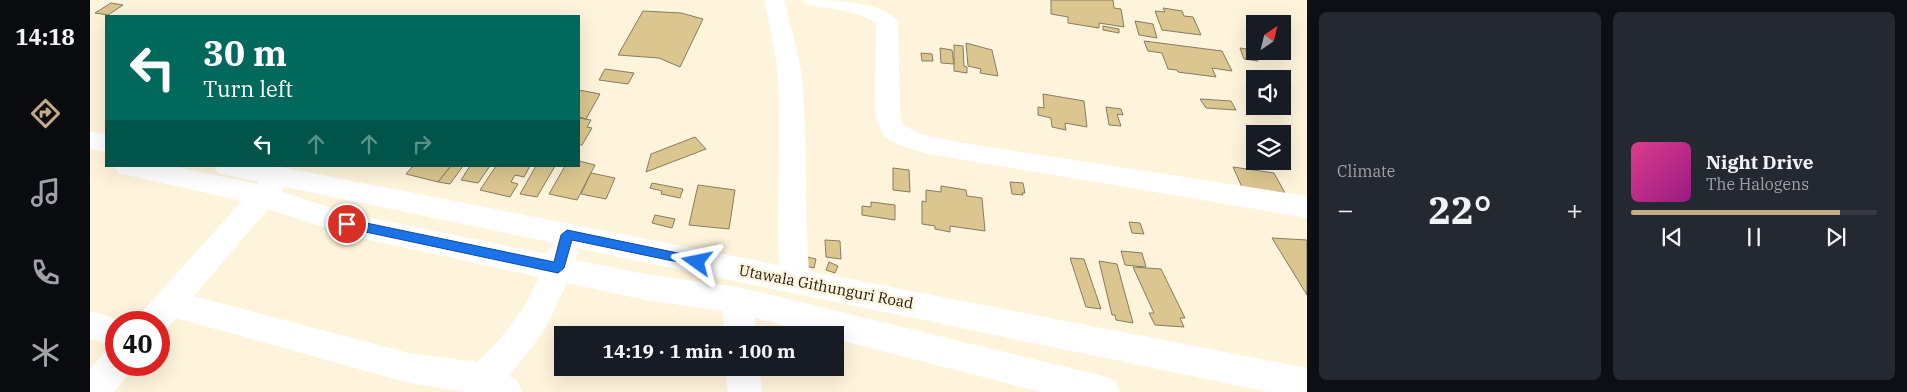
<!DOCTYPE html>
<meta charset="utf-8">
<style>
:root{--surface:#171b24;--page:#242831;--text:#f1f3f6;--muted:#9ea1a6;--line:#363941;--accent:#c3ad88}
body{margin:0;font-family:"IBM Plex Serif",serif;background:var(--page);color:var(--text);height:100vh;display:flex;flex-direction:column;font-size:19px;white-space:nowrap}
*{box-sizing:border-box;margin:0}
p{font-size:16px;color:var(--muted)}
.icon{flex:none;width:28px;height:28px;fill:none;stroke:currentColor;stroke-width:2;stroke-linecap:round;stroke-linejoin:round}
.map{position:relative;flex:1;overflow:hidden}
.drawer{display:flex;flex-direction:column;gap:12px;padding:12px;background:#0d0f14;width:600px}
.drawer>*{flex:none}
.guide{position:absolute;left:15px;top:15px;width:475px;height:152px;border-radius:0px;box-shadow:0 5px 20px #0002;background:#00695c;color:#fff;overflow:hidden}
.needle{width:32px;rotate:35deg}
.buttons{position:absolute;left:1156px;top:15px;display:grid;gap:10px}
.buttons a{display:grid;place-items:center;width:45px;height:45px;border-radius:0px;background:var(--surface);box-shadow:0 5px 20px #0002;font-size:25px}
.speed{position:absolute;left:15px;top:311px;display:flex;gap:10px;font-size:25px;font-weight:700;text-align:center}
.speed>*{display:grid;place-content:center;width:65px;height:65px;border-radius:50%;background:var(--surface);box-shadow:0 5px 20px #0002;line-height:1}
.speed .limit{border:8px solid #d22;background:#fff;color:#111}
.pin{position:absolute;display:grid;place-items:center;width:42px;height:42px;color:#fff;margin:-21px;border:2px solid #fff;border-radius:50%;box-shadow:0 1px 5px #0007}
.me{position:absolute;width:55px;margin:-28px;rotate:282deg;stroke-linejoin:round;filter:drop-shadow(0 0 4px #0008)}
.turn{display:flex;align-items:center;gap:18px;height:105px;padding:0 15px;font-size:22px}
.turn .icon{width:65px;height:65px;stroke-width:2.5}
.turn b{display:block;font-size:35px;line-height:42px}
.lanes{display:flex;align-items:center;height:48px;padding:0 15px;background:#0003;justify-content:center;gap:25px;direction:ltr}
.lanes .off{opacity:.35}
.big{font-size:38px;font-weight:700;line-height:1.1}
.drawer .widget{flex:1;display:flex;flex-direction:column;justify-content:center;gap:8px;min-width:0;padding:0 18px;border-radius:8px;background:var(--page)}
.song{display:flex;align-items:center;gap:15px}
.cover{width:60px;height:60px;border-radius:8px;background:linear-gradient(135deg,hsl(330 70% 55%),hsl(310 70% 35%))}
.played{height:5px;border-radius:2px;background:linear-gradient(90deg,var(--accent) 85%,var(--line) 85%)}
.keys{display:flex;justify-content:space-around;direction:ltr}
.heat{display:flex;justify-content:space-between;align-items:center;font-size:28px;direction:ltr}
.drawer .tiles{flex:1;display:grid;gap:12px;grid-template-columns:repeat(2,1fr)}
.trip{position:absolute;left:464px;top:326px;width:290px;height:50px;border-radius:0px;background:var(--surface);box-shadow:0 5px 20px #0002;font-weight:700;line-height:50px;text-align:center}
main{display:flex;flex:1;min-height:0}
.dock{display:flex;flex-direction:column;width:90px;justify-content:space-around;align-items:center;background:#090b0e;color:var(--muted)}
.dock .icon{width:35px;height:35px}
.dock .on{color:var(--accent)}
.dock b{font-size:22px;color:var(--text)}
.map>svg:first-child{display:block}
</style>
<main>
<nav class="dock">
<b>14:18</b>
<svg class="icon on" aria-label="directions" viewBox="0 0 24 24"><path d="M12 3l9 9-9 9-9-9zM9 14v-3h6M13 9l2 2-2 2"/></svg>
<svg class="icon" aria-label="music" viewBox="0 0 24 24"><path d="M9 18V5l10-2v13"/><circle cx="6" cy="18" r="3"/><circle cx="16" cy="16" r="3"/></svg>
<svg class="icon" aria-label="phone" viewBox="0 0 24 24"><path d="M5 4h4l2 5-3 2q2 4 5 5l2-3 5 2v4C11 20 4 13 5 4z"/></svg>
<svg class="icon" aria-label="climate" viewBox="0 0 24 24"><path d="M12 3v18M4 7l16 10M4 17L20 7"/></svg>
</nav>
<div class="map">
<svg width="1217" height="392" viewBox="0 0 1217 392">
<rect width="100%" height="100%" fill="#fef4dc"/>
<!-- building -->
<g fill="#dbc68f" stroke="#867c60">
<polygon points="961,0 1023,0 1024,8 1031,9 1034,27 1009,23 1009,28 978,23 978,17 961,14"/>
<polygon points="21,3 33,5 18,15 5,13"/>
<polygon points="1073,8 1092,11 1094,16 1103,17 1111,35 1072,30 1065,11 1075,12"/>
<polygon points="553,11 591,13 613,19 590,67 569,58 528,55"/>
<polygon points="1045,21 1063,24 1067,38 1049,35"/>
<polygon points="1013,26 1029,29 1029,33 1013,30"/>
<polygon points="1054,41 1132,51 1142,71 1122,68 1126,77 1088,72 1087,70 1078,69 1072,53 1058,51"/>
<polygon points="876,43 902,50 908,76 890,73 891,69 878,66"/>
<polygon points="864,45 873,46 874,66 877,67 877,73 864,71"/>
<polygon points="850,48 862,50 864,64 851,63"/>
<polygon points="1150,48 1163,50 1168,61 1154,59"/>
<polygon points="831,53 842,54 843,61 832,61"/>
<polygon points="515,69 544,73 538,84 509,80"/>
<polygon points="489,90 510,94 496,119 489,117"/>
<polygon points="953,94 994,101 997,127 975,123 976,130 962,127 961,118 948,115 948,107 954,108"/>
<polygon points="1110,99 1141,101 1146,110 1116,108"/>
<polygon points="1016,107 1031,109 1033,115 1027,114 1031,126 1019,125"/>
<polygon points="489,118 501,120 497,127 502,128 492,145 489,145"/>
<polygon points="605,137 616,149 556,172 561,154"/>
<polygon points="489,161 505,165 487,200 459,194 475,166 489,166"/>
<polygon points="323,166 361,166 348,182 316,174"/>
<polygon points="361,166 373,166 360,184 348,182"/>
<polygon points="380,166 400,166 388,183 371,180"/>
<polygon points="406,166 440,166 434,177 425,175 421,182 428,184 420,197 390,190"/>
<polygon points="446,166 465,166 447,197 430,194"/>
<polygon points="1143,167 1184,173 1195,193 1152,187"/>
<polygon points="803,168 819,170 820,192 803,190"/>
<polygon points="501,173 525,178 516,199 491,194"/>
<polygon points="920,182 933,183 935,193 932,193 933,195 922,194"/>
<polygon points="562,183 593,189 590,198 571,194 572,191 560,188"/>
<polygon points="608,185 645,190 639,229 599,225"/>
<polygon points="851,186 876,190 877,196 892,198 895,231 860,226 860,232 845,229 845,226 832,224 832,201 836,202 836,190 851,192"/>
<polygon points="781,202 805,205 805,220 772,215 772,206 781,207"/>
<polygon points="565,215 585,219 582,228 562,223"/>
<polygon points="1039,222 1050,223 1054,234 1042,233"/>
<polygon points="1182,238 1217,240 1217,295"/>
<polygon points="735,240 750,241 751,259 736,257"/>
<polygon points="1031,251 1052,253 1056,267 1035,265"/>
<polygon points="717,257 726,259 724,268 715,266"/>
<polygon points="980,258 994,259 1011,309 996,307"/>
<polygon points="1009,261 1027,264 1043,323 1026,320 1025,315 1022,315"/>
<polygon points="739,262 748,266 745,273 736,270"/>
<polygon points="1043,267 1071,269 1095,318 1090,318 1094,327 1065,325 1059,313 1064,313"/>
</g>
<g fill="none" stroke-linecap="round" stroke-linejoin="round">
<!-- minor -->
<g fill="#fff" fill-rule="evenodd">
<path d="M674 0H694C700 26 709 53 712 79 718 143 714 207 719 271L1217 368V392H1179L486 248 488 252 485 260 555 274 648 287 1013 376 1025 380 1030 392H951L745 339V335H732L665 318 666 335H634L633 311 555 300 477 283 454 331 419 376 427 380 432 392H375L319 383 86 318 74 332 69 334V322H47L52 312 152 201 37 175 28 173 24 166H82L167 184 169 182 128 173 124 166H186L689 265C686 203 692 141 688 80 687 53 679 26 674 0ZM195 187 464 243 457 254 257 213 192 192ZM178 209 257 235 449 277C435 310 413 338 387 362L319 353 104 296Z"/>
<path d="M712 0C739 0 790 0 808 21L810 112 813 125 833 135 867 142 1217 196V218L834 153 809 145 795 137 788 124 785 112 786 23C764 9 739 10 715 4Z"/>
<polygon points="0,131 16,134 16,152 0,149"/>
<polygon points="0,311 37,322 26,322 26,346 0,339"/>
<polygon points="26,349 26,365 42,365 38,375 24,392 0,392 0,369 14,353"/>
<polygon points="635,368 669,368 672,392 638,392"/>
</g>
</g>
<!-- route -->
<polygon fill="#1a73e8" stroke="#114b97" points="257,219 464,262 471,235 477,230 607,257 613,262 607,266 482,240 474,268 468,273 257,228 251,224"/>
<g text-anchor="middle" stroke-width="4.5" stroke-linejoin="round" paint-order="stroke">
<!-- street labels -->
<g font-size="15" fill="#1d190e" stroke="#fef4dc">
<text transform="translate(736 287) rotate(11)" y="5">Utawala Githunguri Road</text>
</g>
</g>
</svg>
<div class="buttons">
<a><svg class="needle" viewBox="-14 -14 28 28"><path d="M0-13l5 13h-10z" fill="#e53935"/><path d="M0 13l5-13h-10z" fill="#9ea1a6"/></svg></a>
<a><svg class="icon" aria-label="sound" viewBox="0 0 24 24"><path d="M4 9h4l5-4v14l-5-4H4zM17 9q2 3 0 6"/></svg></a>
<a><svg class="icon" aria-label="layers" viewBox="0 0 24 24"><path d="M12 4l9 5-9 5-9-5zM3 14l9 5 9-5"/></svg></a>
</div>
<div class="speed"><div class="limit">40</div></div>
<div class="pin" style="left:257px;top:224px;background:#d93025"><svg class="icon" aria-label="arrive" viewBox="0 0 24 24"><path d="M6 21V4h12l-3 4 3 4H6"/></svg></div>
<svg class="me" style="left:607px;top:262px" viewBox="-20 -20 40 40"><path d="M0-17L14 15 0 8-14 15z" fill="#1a73e8" stroke="#fff" stroke-width="4"/></svg>
<div class="trip">14:19 · 1 min · 100 m</div>
<div class="guide">
<div class="turn"><svg class="icon" aria-label="left" viewBox="0 0 24 24"><path d="M17 20v-9H6M10 6l-5 5 5 5"/></svg><div><b>30 m</b>Turn left</div></div>
<div class="lanes"><svg class="icon" aria-label="left" viewBox="0 0 24 24"><path d="M17 20v-9H6M10 6l-5 5 5 5"/></svg><svg class="icon off" aria-label="ahead" viewBox="0 0 24 24"><path d="M12 20V5M6 11l6-6 6 6"/></svg><svg class="icon off" aria-label="ahead" viewBox="0 0 24 24"><path d="M12 20V5M6 11l6-6 6 6"/></svg><svg class="icon off" aria-label="right" viewBox="0 0 24 24"><path d="M7 20v-9h11M14 6l5 5-5 5"/></svg></div>
</div>
</div>
<section class="drawer">
<div class="tiles">
<div class="widget"><p>Climate</p>
<div class="heat"><a>−</a><b class="big">22°</b><a>+</a></div>
</div>
<div class="widget">
<div class="song"><i class="cover"></i><div><b>Night Drive</b><p>The Halogens</p></div></div>
<div class="played"></div>
<div class="keys"><svg class="icon" aria-label="previous" viewBox="0 0 24 24"><path d="M18 5L8 12l10 7zM5 5v14"/></svg><svg class="icon" aria-label="pause" viewBox="0 0 24 24"><path d="M8 5v14M16 5v14"/></svg><svg class="icon" aria-label="next" viewBox="0 0 24 24"><path d="M6 5l10 7-10 7zM19 5v14"/></svg></div>
</div>
</div>
</section>
</main>
